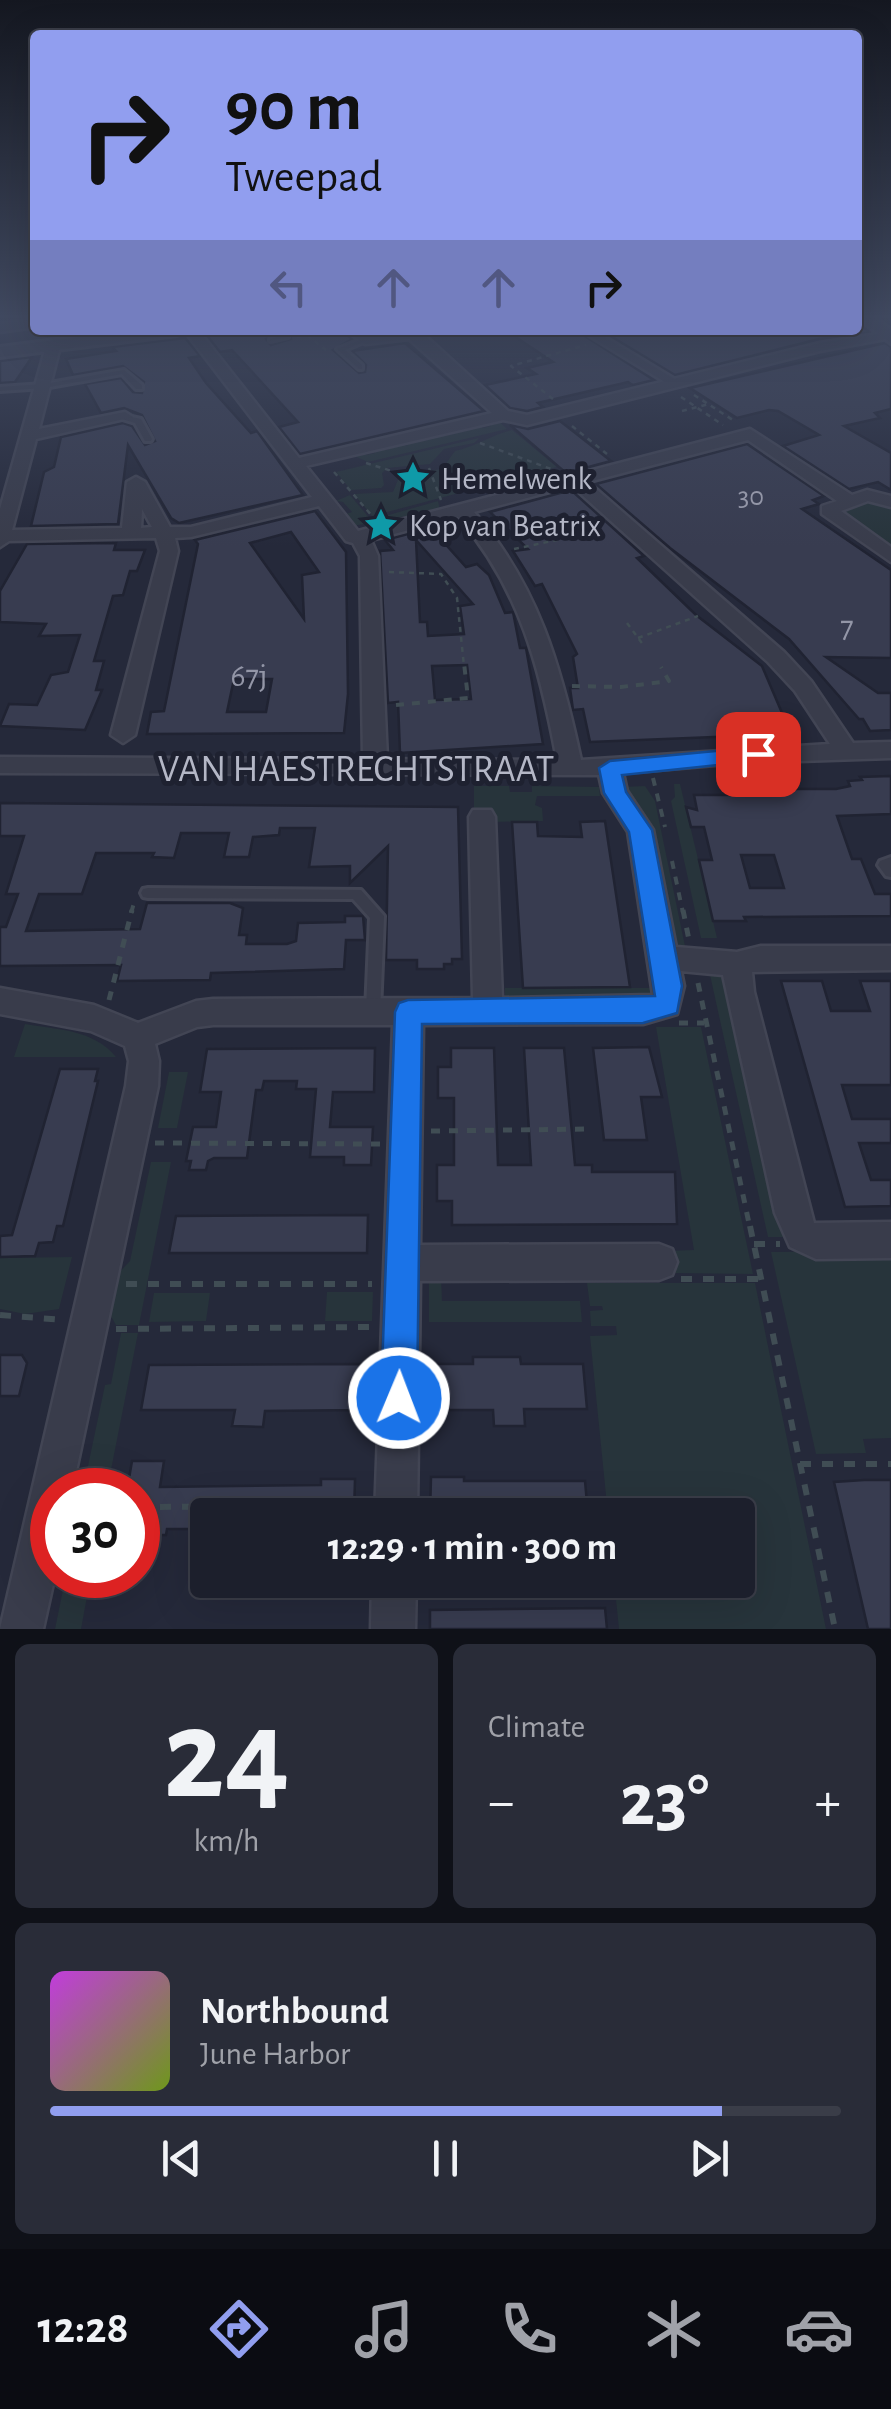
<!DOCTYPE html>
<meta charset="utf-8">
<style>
:root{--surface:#1c1f2c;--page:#292c38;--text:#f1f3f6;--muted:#a0a2a9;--line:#3a3d48;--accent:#919eef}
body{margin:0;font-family:"Alegreya Sans",sans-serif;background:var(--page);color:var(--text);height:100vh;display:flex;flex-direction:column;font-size:38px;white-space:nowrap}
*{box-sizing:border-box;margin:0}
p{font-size:32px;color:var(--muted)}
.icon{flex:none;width:55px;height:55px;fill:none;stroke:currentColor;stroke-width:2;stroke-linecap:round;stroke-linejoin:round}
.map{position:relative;height:1629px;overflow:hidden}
.panel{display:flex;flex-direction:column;gap:15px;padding:15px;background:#0f1118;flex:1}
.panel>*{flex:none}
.guide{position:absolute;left:30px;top:30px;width:832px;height:305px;border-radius:10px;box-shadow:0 10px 40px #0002,0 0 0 2px var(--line);background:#919eef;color:#111;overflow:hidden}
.speed{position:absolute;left:30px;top:1468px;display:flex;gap:20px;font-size:50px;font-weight:700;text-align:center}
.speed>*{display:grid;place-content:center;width:130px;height:130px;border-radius:50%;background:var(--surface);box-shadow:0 10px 40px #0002,0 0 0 2px var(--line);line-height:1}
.speed .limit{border:15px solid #d22;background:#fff;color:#111}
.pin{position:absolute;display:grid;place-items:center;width:85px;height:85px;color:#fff;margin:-42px;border-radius:20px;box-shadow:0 5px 15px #0006}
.me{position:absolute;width:110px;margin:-55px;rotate:1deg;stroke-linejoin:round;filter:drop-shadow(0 0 8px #0008)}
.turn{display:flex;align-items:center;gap:35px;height:210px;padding:0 30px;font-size:45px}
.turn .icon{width:130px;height:130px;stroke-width:2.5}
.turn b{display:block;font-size:70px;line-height:85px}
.lanes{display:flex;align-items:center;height:95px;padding:0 30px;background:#0003;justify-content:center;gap:50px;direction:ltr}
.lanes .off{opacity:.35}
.big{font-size:75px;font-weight:600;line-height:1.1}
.panel .tile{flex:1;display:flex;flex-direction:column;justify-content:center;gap:15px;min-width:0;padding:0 35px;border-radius:15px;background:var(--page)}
.panel .dial{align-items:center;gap:0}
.dial b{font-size:130px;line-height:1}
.song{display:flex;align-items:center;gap:30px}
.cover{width:120px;height:120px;border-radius:15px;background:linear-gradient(135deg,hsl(290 70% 55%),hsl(80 70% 35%))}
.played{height:10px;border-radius:5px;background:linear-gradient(90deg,var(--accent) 85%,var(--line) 85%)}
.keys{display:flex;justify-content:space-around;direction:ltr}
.heat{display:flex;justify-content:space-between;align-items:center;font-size:55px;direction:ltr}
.panel .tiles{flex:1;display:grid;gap:15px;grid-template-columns:1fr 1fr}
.tile:last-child{grid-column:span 2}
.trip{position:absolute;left:190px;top:1498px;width:565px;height:100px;border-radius:10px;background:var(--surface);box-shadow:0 10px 40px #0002,0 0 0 2px var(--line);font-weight:600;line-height:100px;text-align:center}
.tabs{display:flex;height:160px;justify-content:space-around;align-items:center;background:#0b0c12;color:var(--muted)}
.tabs .icon{width:70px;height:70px}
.tabs .selected{color:var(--accent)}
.tabs b{font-size:45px;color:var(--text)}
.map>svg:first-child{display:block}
</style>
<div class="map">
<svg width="891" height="1629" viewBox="0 0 891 1629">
<rect width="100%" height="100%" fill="#25293a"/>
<!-- green -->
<g fill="#27343b">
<polygon points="496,419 507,429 368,462 350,454 361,451 366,455 375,453 372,449 387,450 402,442 406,446 421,437 426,441 440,432 445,436 454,434 451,430 459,428 464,432 478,424 483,428 491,426 488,421"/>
<path d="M512 430 557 467 372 516 354 494 393 492 400 475 442 469 455 451C477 446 491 435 512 430Z"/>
<polygon points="479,438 474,443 444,449 430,464 387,468 382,473 384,485 381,488 351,490 336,472"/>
<polygon points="350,495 371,520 438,501 440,510 432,515 427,510 417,512 421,518 411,521 406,516 396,518 399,524 370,531 364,524 351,526 343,515 352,512 343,502 336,501"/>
<polygon points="865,499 891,505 891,549 847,519 838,508"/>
<polygon points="674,784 680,784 717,938 701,938 671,801 675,797"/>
<polygon points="474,786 509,786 510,792 532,792 532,786 599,787 600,796 537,796 535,805 542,808 543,821 489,822 474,812"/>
<polygon points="645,786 655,801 686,951 670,948 621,787"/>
<polygon points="708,966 726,971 788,1237 768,1237"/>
<polygon points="505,988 661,988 656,999 557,995 505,1005"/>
<path d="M25 1024C58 1030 93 1029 116 1057H14Z"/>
<polygon points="656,1027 701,1027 753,1274 670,1273 666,1251 694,1250"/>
<polygon points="169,1072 188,1072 177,1128 158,1128"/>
<polygon points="151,1162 171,1162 139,1325 116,1325 108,1311 116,1276 130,1261"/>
<polygon points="891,1251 891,1438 863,1439 866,1453 816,1454 771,1252"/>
<polygon points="72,1257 59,1309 25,1314 0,1309 0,1258"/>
<polygon points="429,1274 441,1276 442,1301 580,1301 582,1322 429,1322"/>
<polygon points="587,1283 755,1283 826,1629 619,1629 614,1580 738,1580 738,1515 608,1515 590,1336 617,1335 616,1326 591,1326 590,1311 603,1310 602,1306 590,1306"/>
<polygon points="327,1292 373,1292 372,1321 325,1321"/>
<polygon points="154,1293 210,1293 206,1321 149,1322"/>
<polygon points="121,1333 138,1333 109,1480 85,1480 105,1385 111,1384"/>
<polygon points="66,1575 91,1575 81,1629 55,1629"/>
</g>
<!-- building -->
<g fill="#383c50" stroke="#202332" stroke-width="2.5" fill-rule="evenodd">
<polygon points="858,324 870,332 819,339 675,375 609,335 629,330 784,330 798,335 815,330 858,330"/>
<polygon points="232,330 272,330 274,334 266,339 271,345 291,339 288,330 341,330 352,339 333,350 359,373 365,372 366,365 352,351 405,343 484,411 300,454 279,427 298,422 232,350 220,352 206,334"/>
<polygon points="505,330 575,330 654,380 633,385 628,382 538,403 543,407 527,411 510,408 485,385 536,374 527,368 553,362"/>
<polygon points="185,338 200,356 189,358 206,383 251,433 257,431 303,495 179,523 171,518 128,445 118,524 31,526 44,472 54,467 61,437 123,423 132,426 145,445 155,441 142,415 124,408 101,413 85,384 121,378 133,392 142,393 144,382 123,366 73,375 66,359 116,351 112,347"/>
<polygon points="885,343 891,347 891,409 875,413 880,418 844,426 891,453 891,490 878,482 849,489 783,446 819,435 778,411 769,410 737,418 690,388"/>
<polygon points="32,357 15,382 0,383 0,361"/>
<polygon points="560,421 611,461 566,473 510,425 528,429"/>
<polygon points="747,444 824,496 813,500 819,504 802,509 891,570 891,658 826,657 878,693 891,693 891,730 870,731 863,719 859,719 789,639 670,548 596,484"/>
<polygon points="571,490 644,556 637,558 696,615 762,666 791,734 590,742 583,709 573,710 570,688 578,688 573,657 577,654 542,584 535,586 513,551 528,549 490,512"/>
<path d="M315 511 346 552 348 694 344 733 147 734 151 712 164 711 198 544 195 540ZM291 532 319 572 302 575 304 619 250 543ZM234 679H272L266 712H227Z"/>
<path d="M431 528 466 567 477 564 489 575 505 613 513 612 520 648H526L543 744 400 753 398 702 388 703 380 551 393 550 385 540ZM416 540 473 604 460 606 464 634 428 636 427 622H420ZM467 665 471 699 435 700 432 666Z"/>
<polygon points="116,543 114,550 145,550 137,571 130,571 123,595 113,596 94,661 104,661 96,690 102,690 85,730 0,726 9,704 37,705 51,675 68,672 80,635 39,636 46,624 0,622 0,591 27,544"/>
<path d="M891 776V814L837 816 852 859H861L875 894H891V916L744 917 746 921H713L699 860H712L704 827H691L686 807 697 810 694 795H750L748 789H836L850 786 848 781 862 780 860 777ZM741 855H774L784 888H750Z"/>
<polygon points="0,803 458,807 462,959 452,959 452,964 444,964 444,969 417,969 417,960 386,960 388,846 350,883 350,866 309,867 315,828 280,828 279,835 253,837 249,857 224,857 229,833 181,833 174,858 152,857 154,853 96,853 82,894 39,894 26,931 140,929 147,903 230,903 243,908 239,935 247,935 246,944 287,944 296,941 298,923 345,922 345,916 363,916 365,940 346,940 344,969 211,973 210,980 117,981 121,965 0,966 0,927 6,927 18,894 6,894 24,836 0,836"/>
<polygon points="605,821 630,987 523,988 512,822 537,822 538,836 582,837 580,822"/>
<polygon points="781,981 822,981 831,1011 870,1011 860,981 891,981 891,1085 842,1085 852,1119 891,1119 891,1143 859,1143 871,1180 891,1180 891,1206 845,1207"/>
<polygon points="649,1047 662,1097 641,1097 647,1140 604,1140 593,1048"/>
<polygon points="375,1048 374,1092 333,1092 330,1127 373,1127 371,1165 344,1165 344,1157 310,1157 316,1089 296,1089 297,1081 264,1081 262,1090 256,1090 247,1158 214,1158 208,1161 206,1170 189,1170 191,1161 186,1161 193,1127 216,1127 221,1092 200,1092 207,1049"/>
<polygon points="451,1048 494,1048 498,1165 531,1165 524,1048 564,1048 575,1165 592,1165 592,1172 675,1172 677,1224 452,1225 452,1201 437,1201 437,1165 454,1165 454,1098 438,1098 438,1067 451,1067"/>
<polygon points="60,1069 98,1069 95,1081 98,1081 63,1226 57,1226 53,1242 39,1243 35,1256 0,1257 0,1236 12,1235"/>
<polygon points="368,1215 367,1253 169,1253 176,1216"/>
<polygon points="0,1355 22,1355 27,1363 19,1396 0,1396"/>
<polygon points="473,1357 520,1357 521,1364 583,1364 587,1409 524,1409 525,1426 494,1426 493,1410 431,1410 431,1364 473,1364"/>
<polygon points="361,1364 359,1410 265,1411 263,1427 232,1426 235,1410 141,1410 149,1365"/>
<polygon points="132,1461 164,1461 160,1487 321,1485 321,1479 355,1479 354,1515 208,1515 208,1529 167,1529 166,1535 138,1535 138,1490 127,1490"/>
<polygon points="431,1477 464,1477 464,1481 585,1481 588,1515 430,1515"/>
<polygon points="864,1480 891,1480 891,1629 868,1629 834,1482"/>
<polygon points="605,1608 607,1629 430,1629 430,1610"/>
</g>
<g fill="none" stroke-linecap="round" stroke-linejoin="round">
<!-- service casing -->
<g stroke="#424554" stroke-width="6">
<g id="service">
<polygon points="276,330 283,330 288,337 270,341 270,339 280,336"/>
<polygon points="363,339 368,340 345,350 362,365 362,369 359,369 337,349"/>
<polygon points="124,370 142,385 142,389 136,389 122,374 44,388 0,391 0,387 44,384"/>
<polygon points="122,415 141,419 152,439 151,441 145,441 135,423 122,419"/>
<polygon points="891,857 891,877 886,876 878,865 880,861"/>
<polygon points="148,888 361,890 384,916 380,1011 378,1016 373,1018 368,1016 366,1011 370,918 353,899 148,898 143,897 141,893 143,889"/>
</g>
</g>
<!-- pedestrian casing -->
<g stroke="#424554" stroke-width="5">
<polygon id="pedestrian" points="580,330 593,330 683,384 673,387"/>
</g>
<!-- minor casing -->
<g stroke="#424554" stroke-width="5">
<g id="minor">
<polygon points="35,319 35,327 0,332 0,324"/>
<path d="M184 330H198L299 458 492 413 409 339 365 344 345 330H361L368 336 419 330 508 411 527 415 820 343 891 332V338L820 351 527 425 503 420 306 466 358 531 750 429 852 495 867 490 891 496V507L868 501 841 511 891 547V562L822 514V506L837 501 748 440 588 482 784 652 811 681 853 743 891 742V758L738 763 623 773 627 791 653 830 676 947 737 952 761 946H891V970L752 972 754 992 814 1223 891 1222V1258L816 1259 790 1247 775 1213 723 975 681 971 684 986 677 1014 643 1024 423 1025 420 1245 659 1244 672 1249 677 1262 672 1275 659 1280 420 1281 417 1515H375L393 1025H213L197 1027 155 1044 159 1061 158 1086 72 1490H52L55 1575 43 1629H0L126 1086 129 1061 125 1046 91 1031 0 1014V988L94 1005 138 1023 196 1001 213 999 473 998 469 817 473 810H491L495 817 502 998 653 995 628 832 603 793 599 775 0 773V757L363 759 360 556 353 543 346 541 319 506 191 537 175 538 178 551 135 735 123 743 111 735 160 551 156 538 9 541 0 547V509L46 347 53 343 60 347 39 429 125 412 133 417 36 439 12 530 122 528 127 482 136 477 145 482 170 527H191L312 497ZM572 486 768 662 795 691 830 744 581 760C561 667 538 585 474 512ZM142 509 152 527 141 528ZM458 517C520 588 540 669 557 760L387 759 378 556 371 540Z"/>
<polygon points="372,1580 416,1580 415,1629 371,1629"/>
</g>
</g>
<!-- tertiary casing -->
<g stroke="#424554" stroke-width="6">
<g id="tertiary">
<polygon points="858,318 875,318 891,330 891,343"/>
<polygon points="134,330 186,330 177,335 0,357 0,347"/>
</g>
</g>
<!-- path-far3 -->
<g stroke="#404d54" stroke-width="2.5" stroke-dasharray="5 5" stroke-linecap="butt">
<polyline points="297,337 307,335 326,350"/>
<polyline points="694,395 736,422"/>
<polyline points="681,397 723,425"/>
<polyline points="553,399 511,366 586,345"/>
<polyline points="682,411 709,404"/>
<polyline points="572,426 607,454"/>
<polyline points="480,443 551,469"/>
<polyline points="366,463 395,472"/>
<polyline points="429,468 441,500"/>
<polyline points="334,472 373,517"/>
<polyline points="565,538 603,527"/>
<polyline points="514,549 562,539"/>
<polyline points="389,572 441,574 457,598 464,666"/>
<polyline points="627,623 644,646"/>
<polyline points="638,638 698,616"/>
</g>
<!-- path-far2 -->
<g stroke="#404d54" stroke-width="4" stroke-dasharray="8 8" stroke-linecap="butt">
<polyline points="572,686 621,687 669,681 661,667"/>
<polyline points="396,705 468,698 464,663"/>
<polyline points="653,778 665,827"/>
<polyline points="672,861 683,913"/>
<polyline points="131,913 134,903"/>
</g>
<!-- path-far1 -->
<g stroke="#404d54" stroke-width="5" stroke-dasharray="9 9" stroke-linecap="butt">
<polyline points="683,910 689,940"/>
<polyline points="698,983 750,1228"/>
<polyline points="109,1000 132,910"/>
<polyline points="679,1023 704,1023"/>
<polyline points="431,1131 591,1129"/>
<polyline points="155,1143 380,1144"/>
</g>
<!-- path -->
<g stroke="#404d54" stroke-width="6" stroke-dasharray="11 11" stroke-linecap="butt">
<polyline points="750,1226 835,1629"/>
<polyline points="754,1244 780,1244"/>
<polyline points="681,1279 761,1279"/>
<polyline points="126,1284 372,1284"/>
<polyline points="0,1315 63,1320"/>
<polyline points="116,1329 371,1327"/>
<polyline points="800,1464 891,1464"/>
<polyline points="138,1507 367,1506"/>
</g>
<!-- service -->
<use href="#service" fill="#393c4b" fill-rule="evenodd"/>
<!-- pedestrian -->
<use href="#pedestrian" fill="#393c4b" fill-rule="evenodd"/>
<!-- minor -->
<use href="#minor" fill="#393c4b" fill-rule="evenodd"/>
<!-- tertiary -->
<use href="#tertiary" fill="#393c4b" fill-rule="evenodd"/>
</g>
<!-- sky -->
<linearGradient id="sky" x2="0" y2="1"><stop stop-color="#141720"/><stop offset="0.58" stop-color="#404960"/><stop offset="1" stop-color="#404960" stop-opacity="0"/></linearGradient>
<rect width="891" height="546" fill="url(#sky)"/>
<!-- route -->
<polygon fill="#1a73e8" stroke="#114b97" stroke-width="2.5" points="758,747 766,749 769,754 766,760 622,775 626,792 652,830 682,986 677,1013 643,1023 422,1024 417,1398 412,1411 399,1416 386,1411 381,1398 395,1012 399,1003 408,1000 655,996 629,832 604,793 599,768 610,761"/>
<!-- icons -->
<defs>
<g id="sight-bare" transform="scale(2.7)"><path d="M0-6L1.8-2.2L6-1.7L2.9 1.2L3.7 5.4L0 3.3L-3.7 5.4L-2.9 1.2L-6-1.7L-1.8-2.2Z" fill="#0f9aa8" stroke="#1e2130" stroke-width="2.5" paint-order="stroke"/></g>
</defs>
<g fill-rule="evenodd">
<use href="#sight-bare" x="413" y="478"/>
<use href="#sight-bare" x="381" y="525"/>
</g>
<g text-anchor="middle" stroke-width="10" stroke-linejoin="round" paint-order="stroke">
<!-- far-number labels -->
<g font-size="28" fill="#9396a7">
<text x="751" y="505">30</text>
</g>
<!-- far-poi labels -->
<g font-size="32" fill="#b4b7c6" stroke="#1e2130" text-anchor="start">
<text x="441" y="489">Hemelwenk</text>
<text x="409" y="536">Kop van Beatrix</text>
</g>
<!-- number labels -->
<g font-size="32" fill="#9396a7">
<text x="847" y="637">7</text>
<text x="249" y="686">67j</text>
</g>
<!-- street labels -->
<g font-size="38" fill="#b4b7c6" stroke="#1e2130">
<text x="356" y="781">VAN HAESTRECHTSTRAAT</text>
</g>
</g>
</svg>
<div class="speed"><div class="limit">30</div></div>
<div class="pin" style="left:758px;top:754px;background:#d93025"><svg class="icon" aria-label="arrive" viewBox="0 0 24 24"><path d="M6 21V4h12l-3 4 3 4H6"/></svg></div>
<svg class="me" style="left:399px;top:1398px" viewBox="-20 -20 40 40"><circle r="17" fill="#1a73e8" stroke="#fff" stroke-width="3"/><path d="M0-11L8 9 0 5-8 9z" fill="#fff"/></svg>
<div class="trip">12:29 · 1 min · 300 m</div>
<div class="guide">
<div class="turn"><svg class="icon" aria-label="right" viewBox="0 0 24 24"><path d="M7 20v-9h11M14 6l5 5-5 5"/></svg><div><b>90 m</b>Tweepad</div></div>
<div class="lanes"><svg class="icon off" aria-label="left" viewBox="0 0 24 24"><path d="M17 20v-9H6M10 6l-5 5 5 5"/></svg><svg class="icon off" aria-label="ahead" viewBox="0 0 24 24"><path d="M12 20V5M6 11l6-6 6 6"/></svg><svg class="icon off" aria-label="ahead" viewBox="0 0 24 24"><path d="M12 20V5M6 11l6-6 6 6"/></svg><svg class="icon" aria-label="right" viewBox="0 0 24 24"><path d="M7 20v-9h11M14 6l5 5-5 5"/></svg></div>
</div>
</div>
<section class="panel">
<div class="tiles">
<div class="tile dial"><b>24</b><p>km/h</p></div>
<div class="tile"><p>Climate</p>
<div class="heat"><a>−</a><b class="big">23°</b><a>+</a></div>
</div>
<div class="tile">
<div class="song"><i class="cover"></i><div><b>Northbound</b><p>June Harbor</p></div></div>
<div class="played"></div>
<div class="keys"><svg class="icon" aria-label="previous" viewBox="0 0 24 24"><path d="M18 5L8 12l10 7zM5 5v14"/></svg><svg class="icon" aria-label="pause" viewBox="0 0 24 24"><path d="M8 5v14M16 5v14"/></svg><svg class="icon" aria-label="next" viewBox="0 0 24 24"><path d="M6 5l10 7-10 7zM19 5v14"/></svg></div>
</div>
</div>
</section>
<nav class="tabs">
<b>12:28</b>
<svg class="icon selected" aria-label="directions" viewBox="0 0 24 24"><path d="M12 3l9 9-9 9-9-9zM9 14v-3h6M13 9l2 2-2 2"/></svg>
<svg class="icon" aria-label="music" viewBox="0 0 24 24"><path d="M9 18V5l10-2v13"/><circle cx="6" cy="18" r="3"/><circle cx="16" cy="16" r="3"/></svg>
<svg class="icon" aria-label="phone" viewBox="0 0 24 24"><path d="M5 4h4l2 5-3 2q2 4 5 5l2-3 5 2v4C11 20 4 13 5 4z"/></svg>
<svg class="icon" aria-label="climate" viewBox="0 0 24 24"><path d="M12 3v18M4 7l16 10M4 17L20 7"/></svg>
<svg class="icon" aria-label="car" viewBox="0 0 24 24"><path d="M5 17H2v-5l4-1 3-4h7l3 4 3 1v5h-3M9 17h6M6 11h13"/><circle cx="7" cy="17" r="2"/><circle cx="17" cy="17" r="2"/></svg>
</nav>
